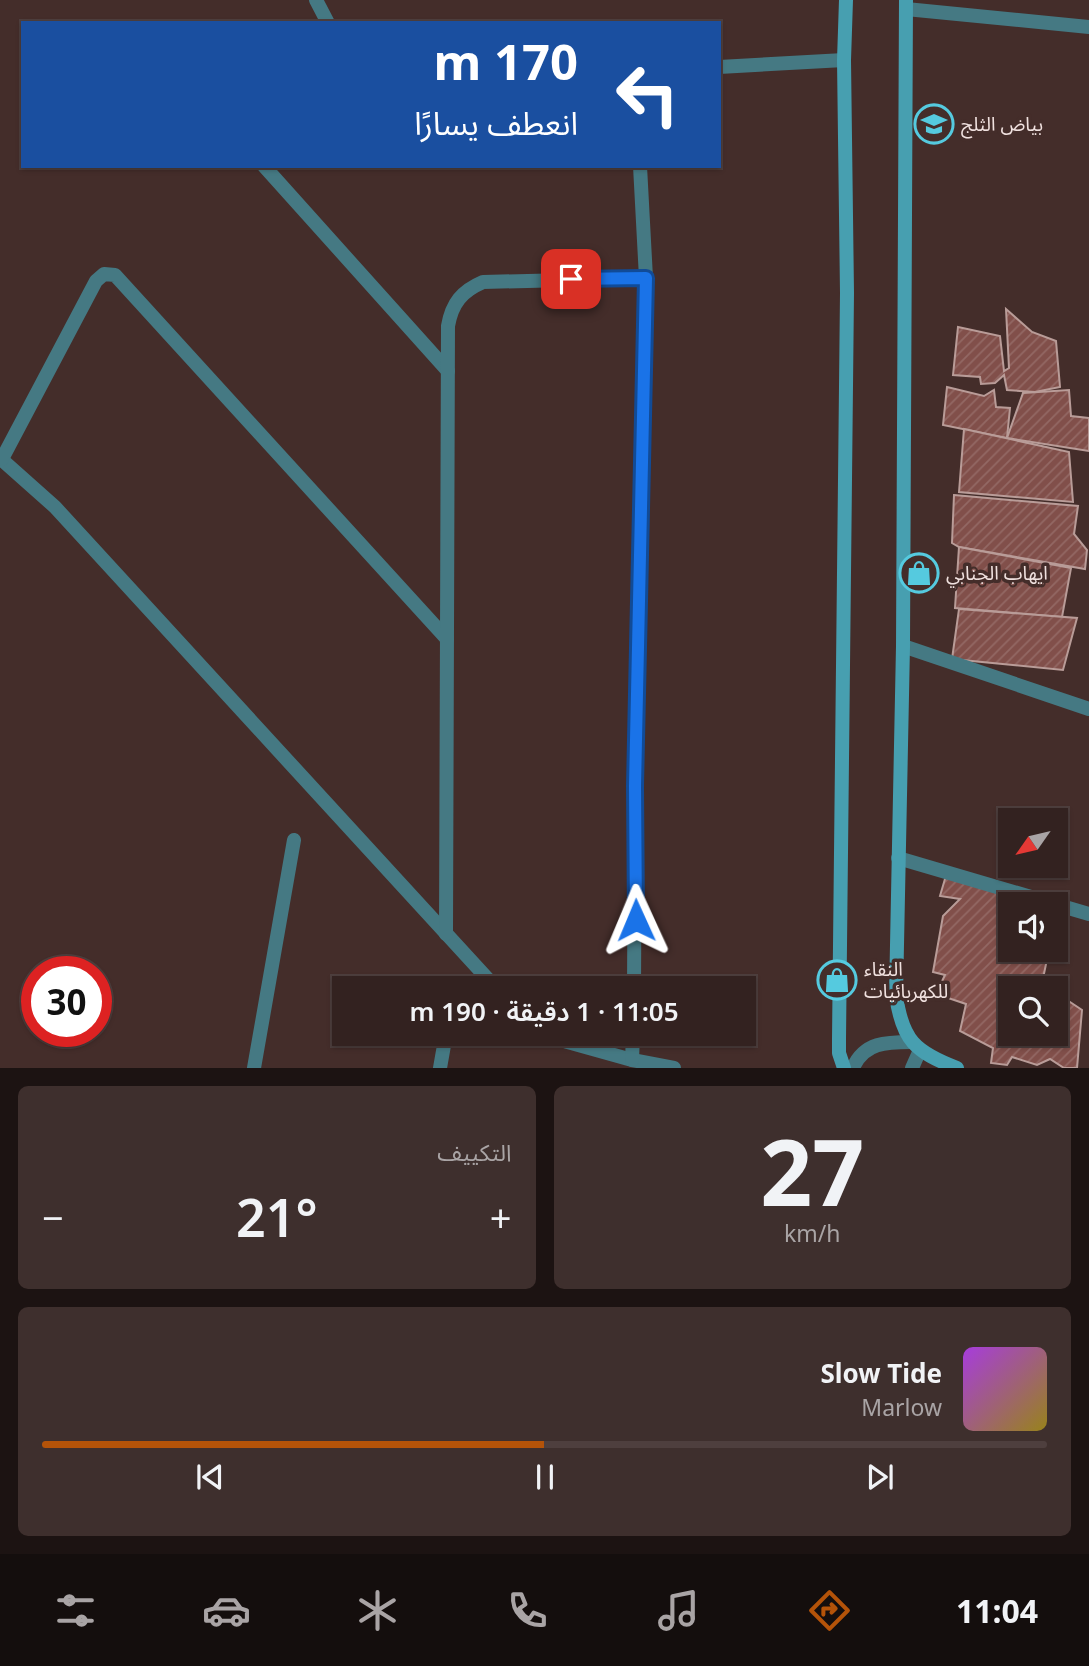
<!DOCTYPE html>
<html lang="ar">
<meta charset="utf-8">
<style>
:root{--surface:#332220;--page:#3e2f2d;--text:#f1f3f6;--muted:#a9a4a5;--line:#4e3f3e;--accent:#b45309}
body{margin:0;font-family:"Noto Sans","Noto Sans Arabic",sans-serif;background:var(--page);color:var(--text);direction:rtl;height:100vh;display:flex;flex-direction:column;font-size:26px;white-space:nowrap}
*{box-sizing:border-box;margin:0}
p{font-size:23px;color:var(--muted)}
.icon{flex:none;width:38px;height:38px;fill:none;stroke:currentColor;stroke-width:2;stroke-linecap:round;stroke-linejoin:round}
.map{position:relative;height:1068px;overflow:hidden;direction:ltr}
.drawer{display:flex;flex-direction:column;gap:18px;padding:18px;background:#1c1312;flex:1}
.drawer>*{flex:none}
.hud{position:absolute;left:21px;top:21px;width:700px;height:147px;border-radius:0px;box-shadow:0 2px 5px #0004,0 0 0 2px var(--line);direction:rtl;background:#1a4fa0;color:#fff;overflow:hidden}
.needle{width:46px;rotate:236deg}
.fabs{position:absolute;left:998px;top:808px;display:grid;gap:14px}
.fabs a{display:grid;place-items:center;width:70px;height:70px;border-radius:0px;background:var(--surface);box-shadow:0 2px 5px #0004,0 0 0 2px var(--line);font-size:35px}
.speed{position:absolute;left:21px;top:956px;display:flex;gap:14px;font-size:35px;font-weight:700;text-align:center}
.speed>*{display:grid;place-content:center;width:91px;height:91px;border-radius:50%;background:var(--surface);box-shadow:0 2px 5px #0004,0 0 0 2px var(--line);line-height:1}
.speed .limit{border:10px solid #d22;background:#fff;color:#111}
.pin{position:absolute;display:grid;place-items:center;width:60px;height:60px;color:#fff;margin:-30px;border-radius:14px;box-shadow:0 4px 10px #0006}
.me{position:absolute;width:77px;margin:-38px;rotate:359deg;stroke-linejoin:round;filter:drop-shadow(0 0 5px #0008)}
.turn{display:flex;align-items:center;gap:24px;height:147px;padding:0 28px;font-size:32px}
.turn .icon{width:91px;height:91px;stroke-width:2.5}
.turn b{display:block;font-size:49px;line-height:60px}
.big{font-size:52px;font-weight:600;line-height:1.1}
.drawer .widget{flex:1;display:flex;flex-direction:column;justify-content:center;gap:10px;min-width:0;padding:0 24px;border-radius:10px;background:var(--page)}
.drawer .dial{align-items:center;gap:0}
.dial b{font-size:91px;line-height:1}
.song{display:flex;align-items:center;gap:21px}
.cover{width:84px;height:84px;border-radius:10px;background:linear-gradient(135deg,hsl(280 70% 55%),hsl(50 70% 35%))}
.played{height:7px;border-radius:4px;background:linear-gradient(90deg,var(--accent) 50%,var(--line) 50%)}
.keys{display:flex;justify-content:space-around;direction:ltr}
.heat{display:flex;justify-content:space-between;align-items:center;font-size:38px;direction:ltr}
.drawer .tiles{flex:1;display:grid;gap:18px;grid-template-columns:1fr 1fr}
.widget:last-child{grid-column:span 2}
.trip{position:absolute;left:332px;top:976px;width:424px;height:70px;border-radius:0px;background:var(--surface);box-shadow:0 2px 5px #0004,0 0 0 2px var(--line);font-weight:600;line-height:70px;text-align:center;direction:rtl}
.tab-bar{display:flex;height:112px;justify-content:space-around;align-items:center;background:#140e0d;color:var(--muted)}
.tab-bar .icon{width:49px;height:49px}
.tab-bar .active{color:var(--accent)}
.tab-bar b{font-size:32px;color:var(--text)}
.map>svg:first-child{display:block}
</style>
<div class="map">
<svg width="1089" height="1068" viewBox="0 0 1089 1068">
<defs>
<pattern id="building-hatch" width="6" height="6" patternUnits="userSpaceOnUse" patternTransform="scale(1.75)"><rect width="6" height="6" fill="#814f4a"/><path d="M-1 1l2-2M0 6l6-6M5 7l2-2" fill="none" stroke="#936864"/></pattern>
</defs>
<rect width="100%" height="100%" fill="#442d2a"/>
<!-- building -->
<g fill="url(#building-hatch)" stroke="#b99c98" stroke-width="2">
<polygon points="1006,309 1032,332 1056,341 1060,387 1035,392 1007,390 1004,375 995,383 981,384 980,377 953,375 958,327 1000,336 1004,371 1009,368"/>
<polygon points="947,387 984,396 994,390 996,407 1010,408 1007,438 943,425"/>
<polygon points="1069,390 1071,416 1089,418 1089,451 1007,438 1023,393"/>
<polygon points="964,429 1069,452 1073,502 959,492"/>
<polygon points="954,495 1078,506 1074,534 1087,550 1085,569 959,547 952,543"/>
<polygon points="959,547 1071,568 1062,617 955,608"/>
<polygon points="959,609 1077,618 1063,670 952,659"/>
<polygon points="947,872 1027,905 1010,905 1010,950 1049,950 1042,983 1050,989 1010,989 1010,1034 1055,1034 1055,992 1082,1010 1077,1068 1064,1068 1050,1059 1037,1065 1012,1057 1007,1065 991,1063 993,1048 960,1031 966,1004 936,994 945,975 933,972 943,916 960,899 940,896"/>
</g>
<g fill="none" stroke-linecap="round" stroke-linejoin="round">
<!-- minor -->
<g stroke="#457983" stroke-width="14">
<polyline points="316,0 328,23"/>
<polyline points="906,9 1089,27"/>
<polyline points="719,67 844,60"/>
<polyline points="264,166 448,371"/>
<polyline points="0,458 55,507 497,989"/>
<polyline points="2,459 96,281 104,274 115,275 447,639"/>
<polyline points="903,646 1089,709"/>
<polyline points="898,858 1089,914"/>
<path d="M446 934 448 326C452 303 462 291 483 282L646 278"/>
<polyline points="634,989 635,786 646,278 640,166"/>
<polyline points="539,1034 632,1060 674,1068"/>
<polyline points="632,1060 633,1034"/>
<polyline points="254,1068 294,840"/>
<polyline points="440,1068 446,1034"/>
<path d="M853 1068C864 1042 887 1042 911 1042"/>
<polyline points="912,1068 920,1050"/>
</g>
<!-- secondary -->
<g stroke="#479fb0" stroke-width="14">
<path d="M906 0 903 646 896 995C902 1040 915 1052 957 1068"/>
<polyline points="844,1068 839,1053 839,1039 847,293 844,60 846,0"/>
</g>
</g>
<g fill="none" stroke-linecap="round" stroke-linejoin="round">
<!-- route casing -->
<g stroke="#114b97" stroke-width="18">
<polyline id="route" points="571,279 646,278 635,786 636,920"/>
</g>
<!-- route -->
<use href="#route" stroke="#1a73e8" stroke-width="12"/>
</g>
<!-- icons -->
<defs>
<g id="school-ring" transform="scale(2.0125)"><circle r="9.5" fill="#442d2a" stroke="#55cadf" stroke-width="1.5"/><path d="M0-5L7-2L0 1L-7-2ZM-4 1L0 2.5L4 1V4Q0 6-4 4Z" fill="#55cadf"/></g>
<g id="shop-ring" transform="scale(2.0125)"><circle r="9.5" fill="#442d2a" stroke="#55cadf" stroke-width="1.5"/><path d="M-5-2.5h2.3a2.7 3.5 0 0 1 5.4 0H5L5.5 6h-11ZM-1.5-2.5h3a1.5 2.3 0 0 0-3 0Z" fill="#55cadf"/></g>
</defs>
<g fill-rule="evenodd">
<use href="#school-ring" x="934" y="124"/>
<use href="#shop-ring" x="919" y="573"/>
<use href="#shop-ring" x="837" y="980"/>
</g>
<g text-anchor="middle" stroke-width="7" stroke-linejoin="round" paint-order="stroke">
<!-- poi labels -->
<g font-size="19" fill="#f0e1df" stroke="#442d2a" text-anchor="start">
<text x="961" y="131">بياض الثلج</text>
<text x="946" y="580">ايهاب الجنابي</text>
<text x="864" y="976">النقاء<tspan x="864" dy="22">للكهربائيات</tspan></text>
</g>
</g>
</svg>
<div class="fabs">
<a><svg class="needle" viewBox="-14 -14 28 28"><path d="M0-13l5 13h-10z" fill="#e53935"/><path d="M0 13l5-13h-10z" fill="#a9a4a5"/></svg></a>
<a><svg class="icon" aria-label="sound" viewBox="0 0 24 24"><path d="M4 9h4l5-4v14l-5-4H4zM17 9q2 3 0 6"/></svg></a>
<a><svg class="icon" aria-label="search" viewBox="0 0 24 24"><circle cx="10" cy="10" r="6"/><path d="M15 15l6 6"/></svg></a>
</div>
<div class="speed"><div class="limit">30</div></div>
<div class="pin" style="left:571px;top:279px;background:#d93025"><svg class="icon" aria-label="arrive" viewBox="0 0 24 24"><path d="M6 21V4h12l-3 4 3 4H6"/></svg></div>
<svg class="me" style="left:636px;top:920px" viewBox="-20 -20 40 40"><path d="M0-17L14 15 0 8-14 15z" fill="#1a73e8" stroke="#fff" stroke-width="4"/></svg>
<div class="trip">11:05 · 1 دقيقة · 190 m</div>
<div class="hud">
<div class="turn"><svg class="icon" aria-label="left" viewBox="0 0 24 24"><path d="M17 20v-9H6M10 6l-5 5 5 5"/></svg><div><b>170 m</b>انعطف يسارًا</div></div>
</div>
</div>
<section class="drawer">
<div class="tiles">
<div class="widget dial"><b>27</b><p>km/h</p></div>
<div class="widget"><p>التكييف</p>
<div class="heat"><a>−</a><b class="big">21°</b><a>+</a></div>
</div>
<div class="widget">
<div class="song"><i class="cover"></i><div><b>Slow Tide</b><p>Marlow</p></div></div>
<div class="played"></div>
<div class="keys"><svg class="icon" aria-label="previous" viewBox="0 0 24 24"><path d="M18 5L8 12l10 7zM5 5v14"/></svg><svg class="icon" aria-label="pause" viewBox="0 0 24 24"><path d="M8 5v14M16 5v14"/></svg><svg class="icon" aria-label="next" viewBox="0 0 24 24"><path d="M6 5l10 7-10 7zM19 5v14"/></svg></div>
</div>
</div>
</section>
<nav class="tab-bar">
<b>11:04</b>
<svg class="icon active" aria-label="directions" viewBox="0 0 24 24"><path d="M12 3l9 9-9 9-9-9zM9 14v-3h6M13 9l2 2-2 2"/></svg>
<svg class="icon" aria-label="music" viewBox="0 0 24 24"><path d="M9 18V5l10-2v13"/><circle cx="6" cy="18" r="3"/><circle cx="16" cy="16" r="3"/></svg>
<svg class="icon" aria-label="phone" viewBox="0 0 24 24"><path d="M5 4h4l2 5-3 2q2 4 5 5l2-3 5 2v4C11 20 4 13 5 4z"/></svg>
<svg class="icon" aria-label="climate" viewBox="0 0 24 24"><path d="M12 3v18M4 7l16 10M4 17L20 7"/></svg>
<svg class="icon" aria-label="car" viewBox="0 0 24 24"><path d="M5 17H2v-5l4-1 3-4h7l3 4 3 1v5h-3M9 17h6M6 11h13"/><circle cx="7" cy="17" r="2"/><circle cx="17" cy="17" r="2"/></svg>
<svg class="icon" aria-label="filters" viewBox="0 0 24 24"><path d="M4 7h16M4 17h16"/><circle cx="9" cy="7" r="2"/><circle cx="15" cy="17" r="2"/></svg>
</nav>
